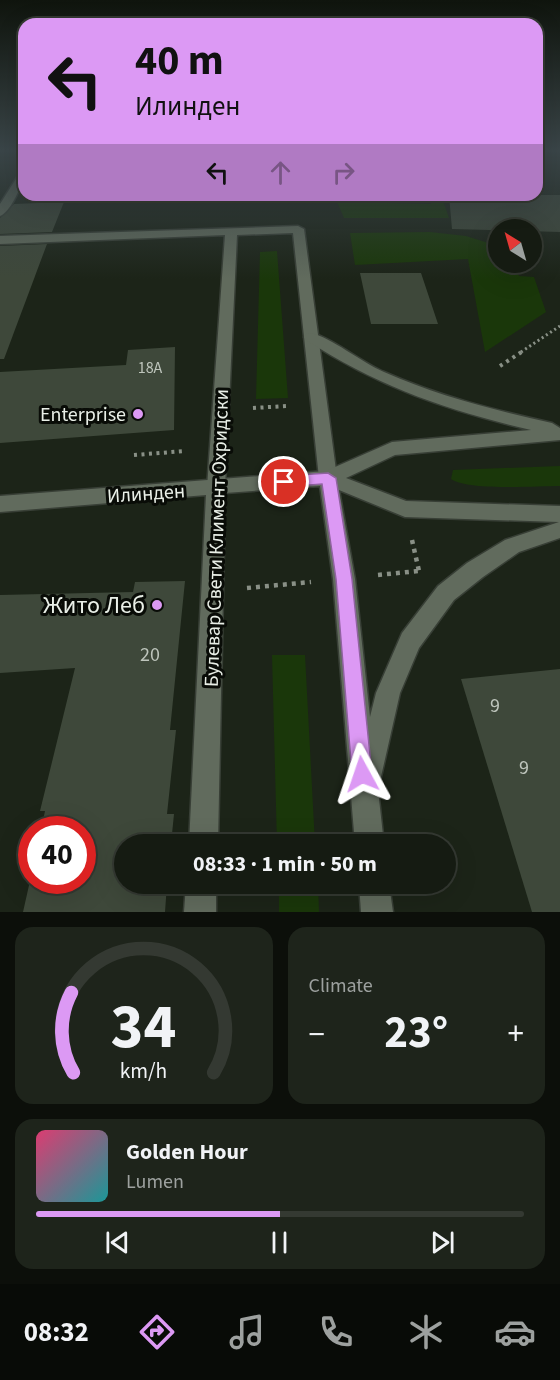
<!DOCTYPE html>
<meta charset="utf-8">
<style>
:root{--surface:#151b12;--page:#1e241b;--text:#f1f3f6;--muted:#9da19f;--line:#343932;--accent:#dc99f4}
body{margin:0;font-family:"Source Sans 3",sans-serif;background:var(--page);color:var(--text);height:100vh;display:flex;flex-direction:column;font-size:22px;white-space:nowrap}
*{box-sizing:border-box;margin:0}
p{font-size:20px;color:var(--muted)}
.icon{flex:none;width:33px;height:33px;fill:none;stroke:currentColor;stroke-width:2;stroke-linecap:round;stroke-linejoin:round}
.map{position:relative;height:912px;overflow:hidden}
.panel{display:flex;flex-direction:column;gap:15px;padding:15px;background:#0c0f0a;flex:1}
.panel>*{flex:none}
.hud{position:absolute;left:18px;top:18px;width:525px;height:183px;border-radius:18px;box-shadow:0 6px 24px #0002,0 0 0 2px var(--line);background:#dc99f4;color:#111;overflow:hidden}
.needle{width:39px;rotate:323deg}
.fabs{position:absolute;left:488px;top:219px;display:grid;gap:12px}
.fabs a{display:grid;place-items:center;width:54px;height:54px;border-radius:50%;background:var(--surface);box-shadow:0 6px 24px #0002,0 0 0 2px var(--line);font-size:30px}
.speed{position:absolute;left:18px;top:816px;display:flex;gap:12px;font-size:30px;font-weight:700;text-align:center}
.speed>*{display:grid;place-content:center;width:78px;height:78px;border-radius:50%;background:var(--surface);box-shadow:0 6px 24px #0002,0 0 0 2px var(--line);line-height:1}
.speed .limit{border:9px solid #d22;background:#fff;color:#111}
.pin{position:absolute;display:grid;place-items:center;width:51px;height:51px;color:#fff;margin:-26px;border:3px solid #fff;border-radius:50%;box-shadow:0 2px 6px #0007}
.me{position:absolute;width:66px;margin:-33px;rotate:355deg;stroke-linejoin:round;filter:drop-shadow(0 0 4px #0008)}
.turn{display:flex;align-items:center;gap:21px;height:126px;padding:0 18px;font-size:27px}
.turn .icon{width:78px;height:78px;stroke-width:2.5}
.turn b{display:block;font-size:42px;line-height:51px}
.lanes{display:flex;align-items:center;height:57px;padding:0 18px;background:#0003;justify-content:center;gap:30px;direction:ltr}
.lanes .off{opacity:.35}
.big{font-size:45px;font-weight:700;line-height:1.1}
.panel .card{flex:1;display:flex;flex-direction:column;justify-content:center;gap:9px;min-width:0;padding:0 21px;border-radius:18px;background:var(--page)}
.panel .dial{align-items:center;gap:0}
.dial svg{height:156px;overflow:visible;fill:none;stroke:var(--line);stroke-width:7;stroke-linecap:round;text-anchor:middle}
.dial text{fill:var(--text);stroke:none}
.song{display:flex;align-items:center;gap:18px}
.cover{width:72px;height:72px;border-radius:9px;background:linear-gradient(135deg,hsl(340 70% 55%),hsl(180 70% 35%))}
.played{height:6px;border-radius:3px;background:linear-gradient(90deg,var(--accent) 50%,var(--line) 50%)}
.keys{display:flex;justify-content:space-around;direction:ltr}
.heat{display:flex;justify-content:space-between;align-items:center;font-size:33px;direction:ltr}
.panel .tiles{flex:1;display:grid;gap:15px;grid-template-columns:1fr 1fr}
.card:last-child{grid-column:span 2}
.trip{position:absolute;left:114px;top:834px;width:342px;height:60px;border-radius:30px;background:var(--surface);box-shadow:0 6px 24px #0002,0 0 0 2px var(--line);font-weight:700;line-height:60px;text-align:center}
.menu{display:flex;height:96px;justify-content:space-around;align-items:center;background:#080b07;color:var(--muted)}
.menu .icon{width:42px;height:42px}
.menu .selected{color:var(--accent)}
.menu b{font-size:27px;color:var(--text)}
.map>svg:first-child{display:block}
</style>
<div class="map">
<svg width="560" height="912" viewBox="0 0 560 912">
<rect width="100%" height="100%" fill="#1c2418"/>
<!-- green -->
<g fill="#1a370a">
<polygon points="334,195 338,195 338,202 431,204 429,195 441,195 449,218 344,218"/>
<polygon points="430,232 466,236 498,246 498,262 513,263 519,276 534,277 546,312 485,352 468,259 355,265 350,233"/>
<polygon points="277,251 288,398 256,399 260,252"/>
<path d="M560 466V486C536 486 469 491 451 479L453 470Z"/>
<polygon points="272,655 305,655 315,844 277,844"/>
<polygon points="279,884 318,884 319,912 279,912"/>
</g>
<!-- building -->
<g fill="#3e483a">
<polygon points="449,195 560,195 560,232 452,229"/>
<polygon points="64,202 52,232 0,234 0,218 14,204"/>
<polygon points="47,244 4,359 0,359 0,246"/>
<polygon points="360,273 421,273 438,324 371,324"/>
<polygon points="175,347 174,430 0,443 0,372 126,365 128,350"/>
<polygon points="185,581 170,730 176,730 167,814 174,814 171,844 124,844 124,884 167,884 165,912 23,912 32,872 32,880 82,880 82,830 41,830 45,811 40,811 75,668 0,673 0,595 133,592 135,582"/>
<polygon points="560,669 560,912 532,912 461,679"/>
</g>
<g fill="none" stroke-linecap="round" stroke-linejoin="round">
<!-- minor casing -->
<g stroke="#383f36" stroke-width="3">
<g id="minor">
<path d="M24 170C24 182 11 212 0 216V204L21 171Z"/>
<polygon points="298,226 304,229 337,478 335,483 328,485 321,483 319,478 293,233 237,235 225,488 223,493 216,495 209,493 207,488 225,235 0,244 0,236"/>
</g>
</g>
<!-- tertiary casing -->
<g stroke="#383f36" stroke-width="3">
<g id="tertiary">
<path d="M311 333C330 337 363 363 384 372 438 396 494 410 552 423L560 428V440L395 455 346 478 406 501 560 506V538L519 552 483 577 454 600 419 648 400 693 378 790 384 844H355L333 579 320 486 225 493 218 844H189L206 495 0 512V496L326 471 392 442 531 430C446 410 379 387 306 340L304 337 306 334ZM339 490 405 517 559 522 505 540 467 563 438 586 402 633 376 693 370 717 355 579Z"/>
<polygon points="186,884 216,884 216,912 184,912"/>
<polygon points="359,884 389,884 393,912 361,912"/>
</g>
</g>
<!-- path-far2 -->
<polyline stroke="#899086" stroke-width="3" stroke-dasharray="2 3" stroke-linecap="butt" points="521,352 560,326"/>
<!-- path-far1 -->
<g stroke="#899086" stroke-width="4" stroke-dasharray="3 4.5" stroke-linecap="butt">
<polyline points="500,366 523,351"/>
<polyline points="253,408 287,406"/>
<polyline points="134,455 185,451"/>
</g>
<!-- path -->
<g stroke="#899086" stroke-width="4.5" stroke-dasharray="4 5" stroke-linecap="butt">
<polyline points="412,540 419,571"/>
<polyline points="378,575 418,571"/>
<polyline points="247,588 311,582"/>
</g>
<!-- minor -->
<use href="#minor" fill="#616b5d" fill-rule="evenodd"/>
<!-- tertiary -->
<use href="#tertiary" fill="#616b5d" fill-rule="evenodd"/>
</g>
<!-- sky -->
<linearGradient id="sky" x2="0" y2="1"><stop stop-color="#0f140d"/><stop offset="0.54" stop-color="#3a4548"/><stop offset="1" stop-color="#3a4548" stop-opacity="0"/></linearGradient>
<rect width="560" height="279" fill="url(#sky)"/>
<!-- route -->
<polygon fill="#dc99f4" stroke="#8f639f" stroke-width="1.5" points="328,473 336,478 352,579 372,774 369,781 362,784 355,781 352,774 336,579 322,484 284,487 279,486 277,482 279,478 284,476"/>
<!-- markers -->
<g fill="#dc99f4" stroke="#090c07" stroke-width="2">
<circle cx="138" cy="414" r="6"/>
<circle cx="157" cy="605" r="6"/>
</g>
<g text-anchor="middle" stroke-width="6" stroke-linejoin="round" paint-order="stroke">
<!-- number labels -->
<g font-size="16" fill="#bec5bc">
<text x="150" y="373">18A</text>
</g>
<!-- poi labels -->
<g font-size="20" fill="#e9efe7" stroke="#090c07" text-anchor="end">
<text x="126" y="421">Enterprise</text>
</g>
<!-- street labels -->
<g font-size="20" fill="#e9efe7" stroke="#090c07">
<text transform="translate(146 493) rotate(-4)" y="7">Илинден</text>
<text transform="translate(216 538) rotate(-88)" y="7">Булевар Свети Климент Охридски</text>
</g>
<!-- near-number labels -->
<g font-size="20" fill="#bec5bc">
<text x="150" y="661">20</text>
<text x="495" y="712">9</text>
<text x="524" y="774">9</text>
</g>
<!-- near-poi labels -->
<g font-size="24" fill="#e9efe7" stroke="#090c07" text-anchor="end">
<text x="145" y="613">Жито Леб</text>
</g>
</g>
</svg>
<div class="fabs">
<a><svg class="needle" viewBox="-14 -14 28 28"><path d="M0-13l5 13h-10z" fill="#e53935"/><path d="M0 13l5-13h-10z" fill="#9da19f"/></svg></a>
</div>
<div class="speed"><div class="limit">40</div></div>
<div class="pin" style="left:284px;top:482px;background:#d93025"><svg class="icon" aria-label="arrive" viewBox="0 0 24 24"><path d="M6 21V4h12l-3 4 3 4H6"/></svg></div>
<svg class="me" style="left:362px;top:774px" viewBox="-20 -20 40 40"><path d="M0-17L14 15 0 8-14 15z" fill="#dc99f4" stroke="#fff" stroke-width="4"/></svg>
<div class="trip">08:33 · 1 min · 50 m</div>
<div class="hud">
<div class="turn"><svg class="icon" aria-label="left" viewBox="0 0 24 24"><path d="M17 20v-9H6M10 6l-5 5 5 5"/></svg><div><b>40 m</b>Илинден</div></div>
<div class="lanes"><svg class="icon" aria-label="left" viewBox="0 0 24 24"><path d="M17 20v-9H6M10 6l-5 5 5 5"/></svg><svg class="icon off" aria-label="ahead" viewBox="0 0 24 24"><path d="M12 20V5M6 11l6-6 6 6"/></svg><svg class="icon off" aria-label="right" viewBox="0 0 24 24"><path d="M7 20v-9h11M14 6l5 5-5 5"/></svg></div>
</div>
</div>
<section class="panel">
<div class="tiles">
<div class="card dial"><svg viewBox="0 0 100 80">
<path d="M14 69A42 42 0 1 1 86 69"/>
<path d="M14 69A42 42 0 0 1 13 28" stroke="#dc99f4"/>
<text x="50" y="56" font-size="32" font-weight="700">34</text>
<text x="50" y="72" font-size="11">km/h</text>
</svg></div>
<div class="card"><p>Climate</p>
<div class="heat"><a>−</a><b class="big">23°</b><a>+</a></div>
</div>
<div class="card">
<div class="song"><i class="cover"></i><div><b>Golden Hour</b><p>Lumen</p></div></div>
<div class="played"></div>
<div class="keys"><svg class="icon" aria-label="previous" viewBox="0 0 24 24"><path d="M18 5L8 12l10 7zM5 5v14"/></svg><svg class="icon" aria-label="pause" viewBox="0 0 24 24"><path d="M8 5v14M16 5v14"/></svg><svg class="icon" aria-label="next" viewBox="0 0 24 24"><path d="M6 5l10 7-10 7zM19 5v14"/></svg></div>
</div>
</div>
</section>
<nav class="menu">
<b>08:32</b>
<svg class="icon selected" aria-label="directions" viewBox="0 0 24 24"><path d="M12 3l9 9-9 9-9-9zM9 14v-3h6M13 9l2 2-2 2"/></svg>
<svg class="icon" aria-label="music" viewBox="0 0 24 24"><path d="M9 18V5l10-2v13"/><circle cx="6" cy="18" r="3"/><circle cx="16" cy="16" r="3"/></svg>
<svg class="icon" aria-label="phone" viewBox="0 0 24 24"><path d="M5 4h4l2 5-3 2q2 4 5 5l2-3 5 2v4C11 20 4 13 5 4z"/></svg>
<svg class="icon" aria-label="climate" viewBox="0 0 24 24"><path d="M12 3v18M4 7l16 10M4 17L20 7"/></svg>
<svg class="icon" aria-label="car" viewBox="0 0 24 24"><path d="M5 17H2v-5l4-1 3-4h7l3 4 3 1v5h-3M9 17h6M6 11h13"/><circle cx="7" cy="17" r="2"/><circle cx="17" cy="17" r="2"/></svg>
</nav>
